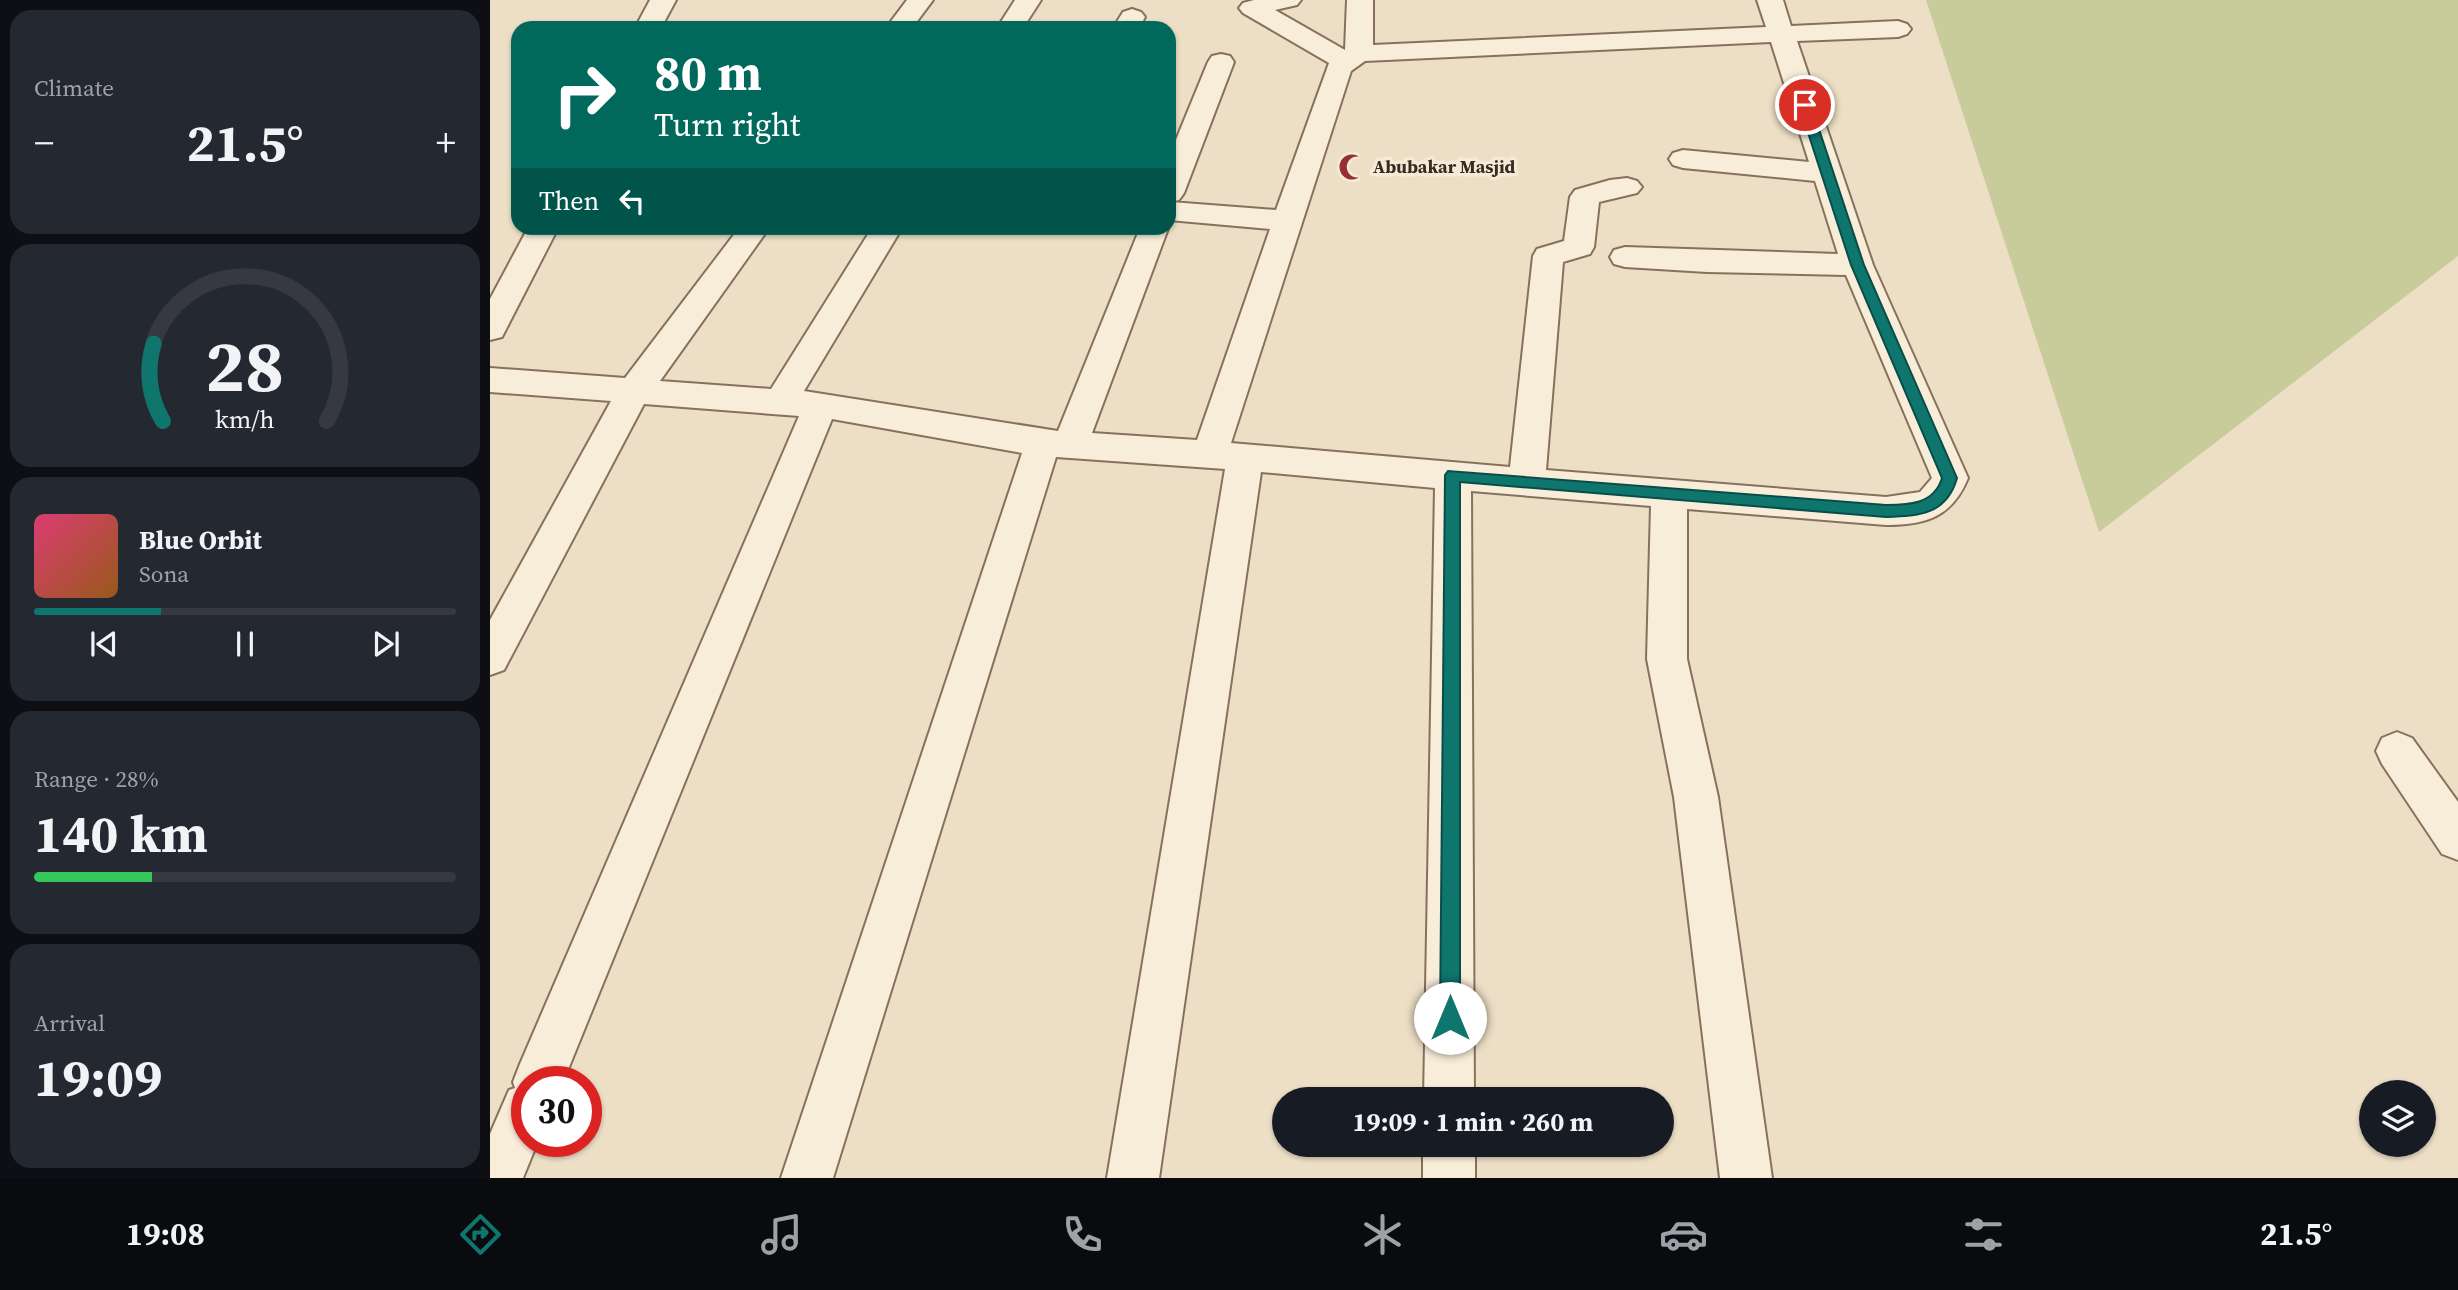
<!DOCTYPE html>
<meta charset="utf-8">
<style>
:root{--surface:#171b24;--page:#242831;--text:#f1f3f6;--muted:#9ea1a6;--line:#363941;--accent:#0f766e}
body{margin:0;font-family:"Source Serif 4",serif;background:var(--page);color:var(--text);height:100vh;display:flex;flex-direction:column;font-size:26px;white-space:nowrap}
*{box-sizing:border-box;margin:0}
p{font-size:23px;color:var(--muted)}
.icon{flex:none;width:38px;height:38px;fill:none;stroke:currentColor;stroke-width:2;stroke-linecap:round;stroke-linejoin:round}
.map{position:relative;flex:1;overflow:hidden}
.side{display:flex;flex-direction:column;gap:10px;padding:10px;background:#0d0f14;width:490px}
.side>*{flex:none}
.top-card{position:absolute;left:21px;top:21px;width:665px;height:214px;border-radius:21px;box-shadow:0 2px 5px #0004;background:#00695c;color:#fff;overflow:hidden}
.tools{position:absolute;left:1869px;top:1080px;display:grid;gap:14px}
.tools a{display:grid;place-items:center;width:77px;height:77px;border-radius:50%;background:var(--surface);box-shadow:0 2px 5px #0004;font-size:35px}
.speed{position:absolute;left:21px;top:1066px;display:flex;gap:14px;font-size:35px;font-weight:700;text-align:center}
.speed>*{display:grid;place-content:center;width:91px;height:91px;border-radius:50%;background:var(--surface);box-shadow:0 2px 5px #0004;line-height:1}
.speed .limit{border:10px solid #d22;background:#fff;color:#111}
.pin{position:absolute;display:grid;place-items:center;width:60px;height:60px;color:#fff;margin:-30px;border:4px solid #fff;border-radius:50%;box-shadow:0 2px 7px #0007}
.me{position:absolute;width:77px;margin:-38px;rotate:0deg;stroke-linejoin:round;filter:drop-shadow(0 0 5px #0008)}
.turn{display:flex;align-items:center;gap:24px;height:147px;padding:0 28px;font-size:32px}
.turn .icon{width:91px;height:91px;stroke-width:2.5}
.turn b{display:block;font-size:49px;line-height:60px}
.then{display:flex;align-items:center;height:66px;padding:0 28px;background:#0003;gap:14px;font-size:26px}
.big{font-size:52px;font-weight:700;line-height:1.1}
.side .tile{flex:1;display:flex;flex-direction:column;justify-content:center;gap:10px;min-width:0;padding:0 24px;border-radius:21px;background:var(--page)}
.side .dial{align-items:center;gap:0}
.dial svg{height:182px;overflow:visible;fill:none;stroke:var(--line);stroke-width:7;stroke-linecap:round;text-anchor:middle}
.dial text{fill:var(--text);stroke:none}
.song{display:flex;align-items:center;gap:21px}
.cover{width:84px;height:84px;border-radius:10px;background:linear-gradient(135deg,hsl(340 70% 55%),hsl(30 70% 35%))}
.played{height:7px;border-radius:4px;background:linear-gradient(90deg,var(--accent) 30%,var(--line) 30%)}
.keys{display:flex;justify-content:space-around;direction:ltr}
.heat{display:flex;justify-content:space-between;align-items:center;font-size:38px;direction:ltr}
.charge{height:10px;border-radius:5px;background:linear-gradient(90deg,#34c759 28%,var(--line) 0)}
.trip{position:absolute;left:782px;top:1087px;width:402px;height:70px;border-radius:35px;background:var(--surface);box-shadow:0 2px 5px #0004;font-weight:700;line-height:70px;text-align:center}
.dock{display:flex;height:112px;justify-content:space-around;align-items:center;background:#090b0e;color:var(--muted)}
.dock .icon{width:49px;height:49px}
.dock .selected{color:var(--accent)}
.dock b{font-size:32px;color:var(--text)}
main{display:flex;flex:1;min-height:0}
.map>svg:first-child{display:block}
</style>
<main>
<section class="side">
<div class="tile"><p>Climate</p>
<div class="heat"><a>−</a><b class="big">21.5°</b><a>+</a></div>
</div>
<div class="tile dial"><svg viewBox="0 0 100 80">
<path d="M14 69A42 42 0 1 1 86 69"/>
<path d="M14 69A42 42 0 0 1 10 35" stroke="#0f766e"/>
<text x="50" y="56" font-size="32" font-weight="700">28</text>
<text x="50" y="72" font-size="11">km/h</text>
</svg></div>
<div class="tile">
<div class="song"><i class="cover"></i><div><b>Blue Orbit</b><p>Sona</p></div></div>
<div class="played"></div>
<div class="keys"><svg class="icon" aria-label="previous" viewBox="0 0 24 24"><path d="M18 5L8 12l10 7zM5 5v14"/></svg><svg class="icon" aria-label="pause" viewBox="0 0 24 24"><path d="M8 5v14M16 5v14"/></svg><svg class="icon" aria-label="next" viewBox="0 0 24 24"><path d="M6 5l10 7-10 7zM19 5v14"/></svg></div>
</div>
<div class="tile"><p>Range · 28%</p><b class="big">140 km</b><div class="charge"></div></div>
<div class="tile"><p>Arrival</p><b class="big">19:09</b></div>
</section>
<div class="map">
<svg width="1968" height="1178" viewBox="0 0 1968 1178">
<rect width="100%" height="100%" fill="#eddfc6"/>
<!-- green -->
<polygon fill="#c8cb9a" points="1436,0 1968,0 1968,256 1609,532"/>
<g fill="none" stroke-linecap="round" stroke-linejoin="round">
<!-- minor casing -->
<g stroke="#88715c" stroke-width="4">
<g id="minor">
<polygon points="160,0 186,0 171,28 145,28"/>
<polygon points="417,0 443,0 422,28 396,28"/>
<polygon points="525,0 551,0 533,28 507,28"/>
<path d="M764 0H811L807 5 785 10 855 50 857 0H883V45L1276 27 1267 0H1293L1301 26 1408 21 1417 24 1421 29 1417 34 1408 37 1307 41 1383 265 1478 478C1462 517 1436 525 1396 525L1197 509V659L1228 797 1282 1178H1230L1184 797 1157 659 1161 506 981 491 984 1099H934L945 488 771 472 669 1178H617L735 469 566 457 343 1178H291L532 453 342 419 73 1082H37V1141H48L33 1178H0V1134L19 1090 25 1088 23 1082 30 1064 309 416 154 404 14 670 0 675V620L121 401 0 392V368L135 378 249 228H279L170 381 281 389 382 228H412L314 391 568 431 650 228 679 226 602 433 707 440 780 229 679 220V157L718 62 722 56 731 54 740 56 744 62 694 193 689 200 681 202 786 210 839 63 753 13 749 8 753 3ZM1281 42 1319 162 1193 150 1183 153 1179 159 1183 165 1193 168 1325 181 1348 254 1135 247 1124 250 1120 257 1124 264 1135 267 1217 272 1356 275 1442 478 1430 492 1396 497 1056 470 1073 262 1100 254 1104 247 1109 202 1147 193 1152 187 1147 181 1137 178 1120 180 1085 190 1080 197 1074 241 1047 249 1043 256 1020 467 741 443 861 71 875 61Z"/>
<polygon points="642,9 651,12 655,17 649,28 623,28 633,12"/>
<polygon points="38,228 68,228 12,337 0,340 0,299"/>
<polygon points="1907,732 1922,738 1968,802 1968,860 1952,854 1892,764 1886,751 1892,738"/>
<rect x="933" y="1144" width="52" height="34"/>
</g>
</g>
<!-- minor -->
<use href="#minor" fill="#f8edd9" fill-rule="evenodd"/>
</g>
<!-- route -->
<path fill="#0f766e" stroke="#0a4d48" stroke-width="2" d="M1311 102 1321 105 1374 265 1467 478C1457 514 1430 516 1396 517L970 482V1018L967 1025 960 1028 953 1025 950 1018 955 475 958 471 1396 505C1420 505 1444 504 1452 478L1361 265 1309 105Z"/>
<!-- icons -->
<defs>
<g id="mosque-bare" transform="scale(2.1)"><path d="M3.5-4.9A6 6 0 1 0 3.5 4.9A5 5 0 1 1 3.5-4.9Z" fill="#952e35" stroke="#f5ead5" stroke-width="2.5" paint-order="stroke"/></g>
</defs>
<g fill-rule="evenodd">
<use href="#mosque-bare" x="862" y="167"/>
</g>
<g text-anchor="middle" stroke-width="7" stroke-linejoin="round" paint-order="stroke">
<!-- far-poi labels -->
<g font-size="18" font-weight="bold" fill="#382a20" stroke="#f5ead5" text-anchor="start">
<text x="883" y="173">Abubakar Masjid</text>
</g>
</g>
</svg>
<div class="tools">
<a><svg class="icon" aria-label="layers" viewBox="0 0 24 24"><path d="M12 4l9 5-9 5-9-5zM3 14l9 5 9-5"/></svg></a>
</div>
<div class="speed"><div class="limit">30</div></div>
<div class="pin" style="left:1315px;top:105px;background:#d93025"><svg class="icon" aria-label="arrive" viewBox="0 0 24 24"><path d="M6 21V4h12l-3 4 3 4H6"/></svg></div>
<svg class="me" style="left:960px;top:1018px" viewBox="-20 -20 40 40"><circle r="19" fill="#fff"/><path d="M0-13L10 11 0 6-10 11z" fill="#0f766e"/></svg>
<div class="trip">19:09 · 1 min · 260 m</div>
<div class="top-card">
<div class="turn"><svg class="icon" aria-label="right" viewBox="0 0 24 24"><path d="M7 20v-9h11M14 6l5 5-5 5"/></svg><div><b>80 m</b>Turn right</div></div>
<div class="then">Then<svg class="icon" aria-label="left" viewBox="0 0 24 24"><path d="M17 20v-9H6M10 6l-5 5 5 5"/></svg></div>
</div>
</div>
</main>
<nav class="dock">
<b>19:08</b>
<svg class="icon selected" aria-label="directions" viewBox="0 0 24 24"><path d="M12 3l9 9-9 9-9-9zM9 14v-3h6M13 9l2 2-2 2"/></svg>
<svg class="icon" aria-label="music" viewBox="0 0 24 24"><path d="M9 18V5l10-2v13"/><circle cx="6" cy="18" r="3"/><circle cx="16" cy="16" r="3"/></svg>
<svg class="icon" aria-label="phone" viewBox="0 0 24 24"><path d="M5 4h4l2 5-3 2q2 4 5 5l2-3 5 2v4C11 20 4 13 5 4z"/></svg>
<svg class="icon" aria-label="climate" viewBox="0 0 24 24"><path d="M12 3v18M4 7l16 10M4 17L20 7"/></svg>
<svg class="icon" aria-label="car" viewBox="0 0 24 24"><path d="M5 17H2v-5l4-1 3-4h7l3 4 3 1v5h-3M9 17h6M6 11h13"/><circle cx="7" cy="17" r="2"/><circle cx="17" cy="17" r="2"/></svg>
<svg class="icon" aria-label="filters" viewBox="0 0 24 24"><path d="M4 7h16M4 17h16"/><circle cx="9" cy="7" r="2"/><circle cx="15" cy="17" r="2"/></svg>
<b>21.5°</b>
</nav>
